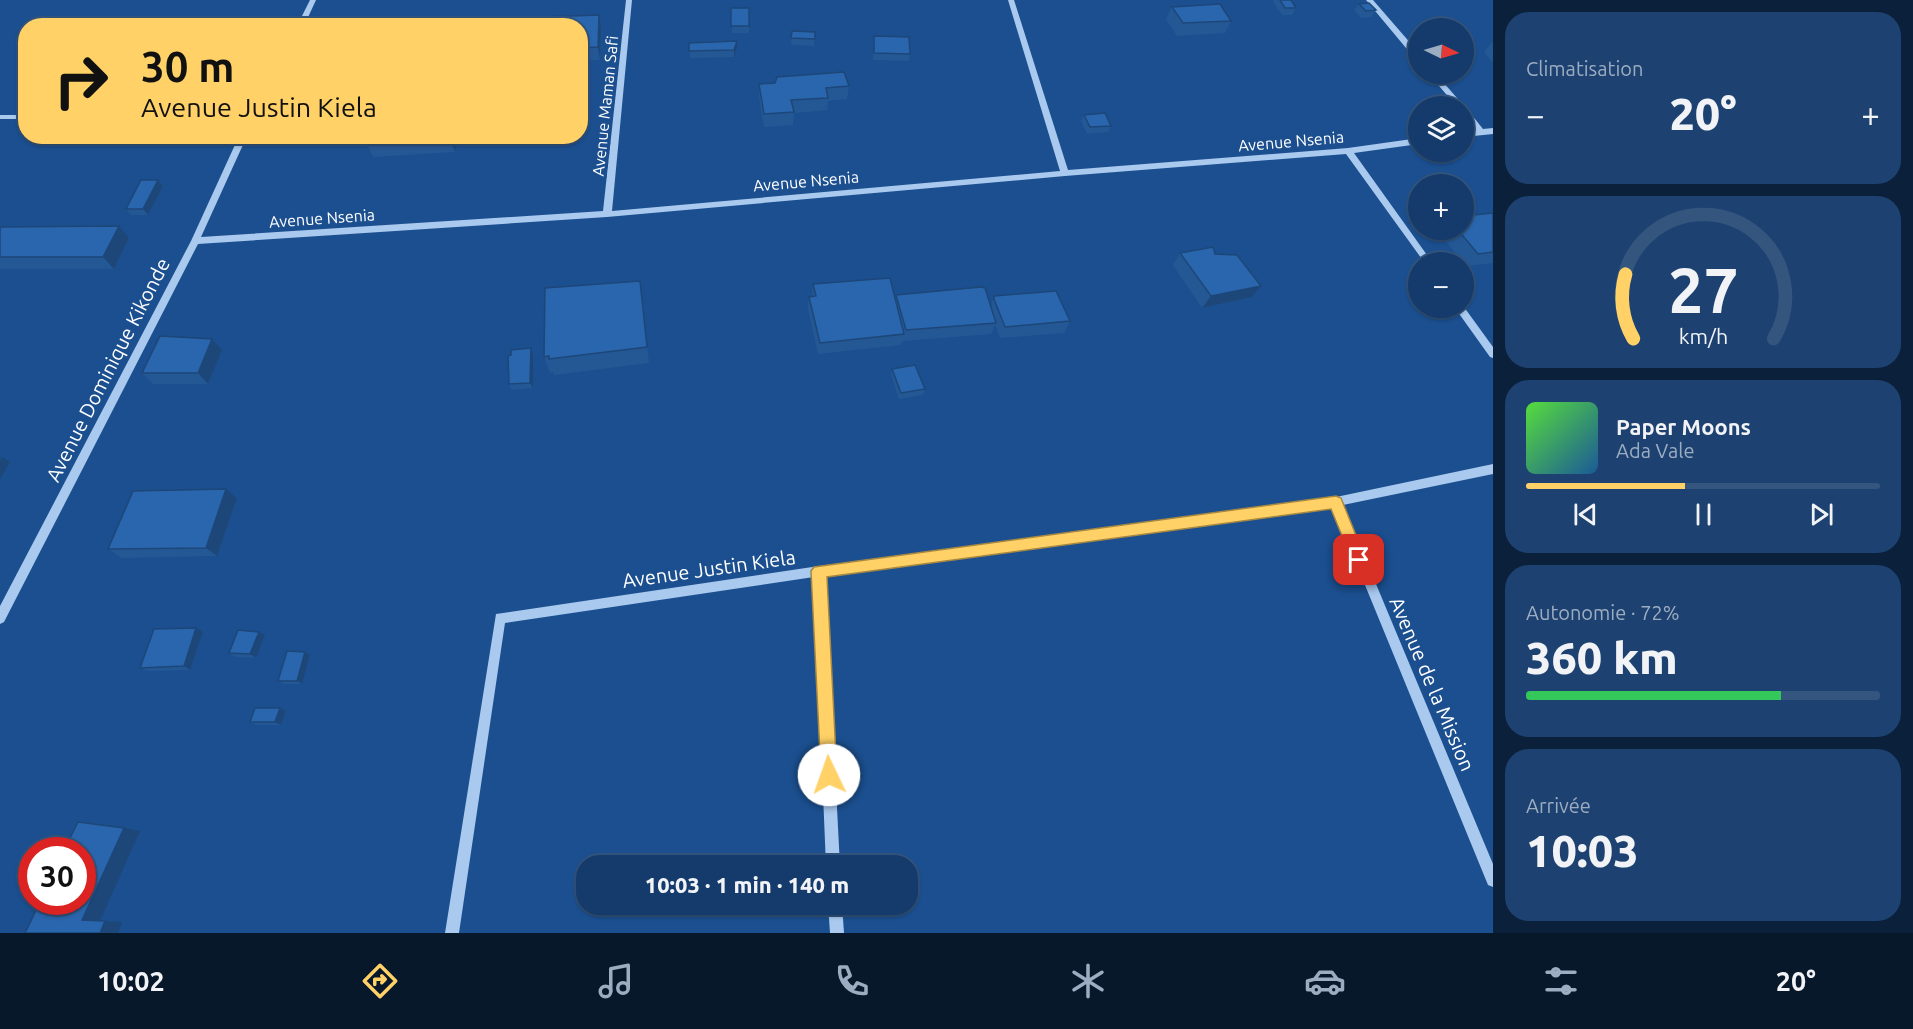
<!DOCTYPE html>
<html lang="fr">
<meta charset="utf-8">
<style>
:root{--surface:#143b6b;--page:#1d4271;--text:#f1f3f6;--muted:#9dadc1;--line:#33557e;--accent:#ffd166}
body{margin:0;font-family:Ubuntu,sans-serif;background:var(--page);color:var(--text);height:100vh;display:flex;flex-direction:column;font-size:22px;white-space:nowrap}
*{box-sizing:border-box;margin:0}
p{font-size:20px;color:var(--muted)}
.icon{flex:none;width:33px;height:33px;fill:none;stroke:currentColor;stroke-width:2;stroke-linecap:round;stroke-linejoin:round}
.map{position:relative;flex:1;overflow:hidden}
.side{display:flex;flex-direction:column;gap:12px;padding:12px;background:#0b203b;width:420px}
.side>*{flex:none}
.banner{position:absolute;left:18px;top:18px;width:570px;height:126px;border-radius:24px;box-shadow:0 2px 4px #0004,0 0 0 2px var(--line);background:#ffd166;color:#111;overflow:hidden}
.needle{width:39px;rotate:95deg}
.fabs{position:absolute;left:1408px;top:18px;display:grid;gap:12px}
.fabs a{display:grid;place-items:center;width:66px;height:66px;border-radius:50%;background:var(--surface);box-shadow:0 2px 4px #0004,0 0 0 2px var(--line);font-size:30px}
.speed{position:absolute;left:18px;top:837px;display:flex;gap:12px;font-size:30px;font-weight:700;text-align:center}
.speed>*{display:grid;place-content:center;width:78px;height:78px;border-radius:50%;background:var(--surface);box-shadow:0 2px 4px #0004,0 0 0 2px var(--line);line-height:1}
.speed .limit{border:9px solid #d22;background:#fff;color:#111}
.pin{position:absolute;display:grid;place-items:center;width:51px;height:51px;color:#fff;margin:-26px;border-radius:12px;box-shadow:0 3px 9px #0006}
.me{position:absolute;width:66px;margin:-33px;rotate:357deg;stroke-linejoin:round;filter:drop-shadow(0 0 4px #0008)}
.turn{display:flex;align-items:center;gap:21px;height:126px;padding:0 24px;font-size:27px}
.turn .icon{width:78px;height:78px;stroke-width:2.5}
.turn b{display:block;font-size:42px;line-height:51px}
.big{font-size:45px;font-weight:800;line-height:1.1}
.side .tile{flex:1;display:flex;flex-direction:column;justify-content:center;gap:9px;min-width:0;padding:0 21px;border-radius:24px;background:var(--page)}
.side .dial{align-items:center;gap:0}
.dial svg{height:156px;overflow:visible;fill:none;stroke:var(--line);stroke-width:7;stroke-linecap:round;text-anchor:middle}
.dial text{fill:var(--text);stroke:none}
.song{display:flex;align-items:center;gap:18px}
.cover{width:72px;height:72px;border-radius:9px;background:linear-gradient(135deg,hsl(110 70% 55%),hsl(210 70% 35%))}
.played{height:6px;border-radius:3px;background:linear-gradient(90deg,var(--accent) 45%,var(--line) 45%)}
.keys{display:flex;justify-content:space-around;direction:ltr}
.heat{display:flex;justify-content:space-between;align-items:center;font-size:33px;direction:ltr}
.charge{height:9px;border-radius:4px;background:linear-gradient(90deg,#34c759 72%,var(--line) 0)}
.trip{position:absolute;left:576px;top:855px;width:342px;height:60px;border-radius:24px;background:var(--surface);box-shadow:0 2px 4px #0004,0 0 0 2px var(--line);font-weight:800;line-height:60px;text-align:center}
.dock{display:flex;height:96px;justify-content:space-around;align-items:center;background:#08182b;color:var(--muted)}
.dock .icon{width:42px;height:42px}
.dock .current{color:var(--accent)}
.dock b{font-size:27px;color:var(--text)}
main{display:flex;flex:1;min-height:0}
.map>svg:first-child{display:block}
</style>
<main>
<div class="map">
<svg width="1493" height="933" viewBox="0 0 1493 933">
<rect width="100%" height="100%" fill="#1b4f8f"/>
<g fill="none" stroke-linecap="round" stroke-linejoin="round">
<!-- minor -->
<g fill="#a9c9ee" fill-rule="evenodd">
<polygon points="310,0 316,0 304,26 297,26"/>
<polygon points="626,0 632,0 612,211 1060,171 1008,0 1014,0 1068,170 1348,148 1419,138 1419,144 1354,153 1432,262 1424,262 1346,154 1065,176 607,217 198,244 4,622 0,624 0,606 191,241 239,136 247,136 201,237 603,211"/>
<polygon points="1366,0 1373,0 1419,53 1419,60 1416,60"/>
<polygon points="1429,74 1436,74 1464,106 1456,106"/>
<polygon points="1464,109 1467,109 1483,129 1493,128 1493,134 1464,137 1464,131 1475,130 1464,116"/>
<rect x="0" y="115" width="26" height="4"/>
<polygon points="1464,307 1493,347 1493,358 1490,357 1455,308"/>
<polygon points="1493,464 1493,474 1343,505 1493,864 1493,887 1488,885 1333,507 825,575 840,866 826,866 814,577 505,623 459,933 445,933 496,614 819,566 1336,497"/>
<polygon points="828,904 842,904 844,933 830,933"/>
</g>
</g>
<!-- wall -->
<g fill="#245895">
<polygon points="1274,0 1291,0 1296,8 1292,15 1282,15 1273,2"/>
<polygon points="1359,4 1376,10 1371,17 1361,18 1354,10"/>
<polygon points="1172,7 1231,21 1225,33 1177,36 1166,19"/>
<polygon points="731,8 749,8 749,33 732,33"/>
<polygon points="580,26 601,28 600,60 580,61"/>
<polygon points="792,31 815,32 814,46 791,45"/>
<polygon points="874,36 910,54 909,61 873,60"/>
<polygon points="737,41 737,48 734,57 690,58 689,43"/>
<polygon points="1493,41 1493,63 1484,52"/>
<polygon points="759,84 849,86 847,99 828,101 827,110 794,113 793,125 764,127 759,96"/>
<polygon points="1084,115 1111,126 1108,132 1087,134 1081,121"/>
<polygon points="343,136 364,136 363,140 345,141"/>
<polygon points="365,136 477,136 477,140 457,141 455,152 373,157 365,139"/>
<polygon points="158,180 163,186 148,215 131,215 126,209"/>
<polygon points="1493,213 1493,263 1466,266 1464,262 1463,262 1436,230 1464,230"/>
<polygon points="0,229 129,238 114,269 0,269"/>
<polygon points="1180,253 1215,254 1261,286 1252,297 1202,308 1173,265"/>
<polygon points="813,284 895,298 896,295 991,307 994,296 1070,321 1064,333 1000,338 995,325 991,334 903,341 903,340 901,345 818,354 808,309 809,297 812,297"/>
<polygon points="642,298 649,363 554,375 553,372 550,373 544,357"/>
<polygon points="531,348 533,354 533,388 512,390 509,384 511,355"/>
<polygon points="222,350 208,384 153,384 142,373"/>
<polygon points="892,369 925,389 923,395 899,399 891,374"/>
<polygon points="226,489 237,498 217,556 122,558 108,549"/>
<polygon points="203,632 190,670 148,671 140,668"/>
<polygon points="265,635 256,658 235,657 229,653"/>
<polygon points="305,652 310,655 302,684 284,684 278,681"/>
<polygon points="280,708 286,711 281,725 256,725 250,722"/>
</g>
<!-- shaded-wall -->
<g fill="#1d4779">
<polygon points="599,15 601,28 600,60 598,47"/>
<polygon points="737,41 737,48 734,57 734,50"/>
<polygon points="449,136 455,136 457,141 455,152"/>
<polygon points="158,180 163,186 148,215 143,209"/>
<polygon points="119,226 129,238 114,269 103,257"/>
<polygon points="1261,286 1252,297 1202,308 1211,296"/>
<polygon points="212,339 222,350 208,384 198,373"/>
<polygon points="531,348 533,354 533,388 530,383"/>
<polygon points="2,457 10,462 0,479 0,461"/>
<polygon points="226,489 237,498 217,556 206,548"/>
<polygon points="196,628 203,632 190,670 184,666"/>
<polygon points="259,632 265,635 256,658 250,654"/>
<polygon points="305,652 310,655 302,684 297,681"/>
<polygon points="280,708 286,711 281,725 275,722"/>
<polygon points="124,828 140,831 100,921 82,920"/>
<polygon points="105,921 122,922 118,933 100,933"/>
</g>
<!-- building -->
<g fill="#2a66ad" stroke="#1d4779" stroke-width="1.5">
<polygon points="1280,0 1291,0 1296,8 1285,8"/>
<polygon points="1369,3 1376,10 1366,11 1359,4"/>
<polygon points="1220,4 1231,21 1183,23 1172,7"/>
<rect x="731" y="8" width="18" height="18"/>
<polygon points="599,15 598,47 580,48 580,26 542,26 543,17"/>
<polygon points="792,31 815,32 815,39 791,38"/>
<polygon points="874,36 909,37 910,54 874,53"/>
<polygon points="737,41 734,50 689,51 689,43"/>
<polygon points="844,72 849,86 826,88 828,98 791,100 794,112 764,114 759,84 775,83 777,77"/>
<polygon points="1105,113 1111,126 1090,127 1084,115"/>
<polygon points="365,136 412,136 365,139"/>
<polygon points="141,180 158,180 143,209 126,209"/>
<polygon points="1493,213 1493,252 1478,254 1458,230 1464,230 1464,216"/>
<polygon points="119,226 103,257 0,257 0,229 1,227"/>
<polygon points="1213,247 1215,254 1237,255 1261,286 1211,296 1180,253"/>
<polygon points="890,278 904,334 820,343 809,297 816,296 813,284"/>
<polygon points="640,281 647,347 549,359 549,356 544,357 545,288"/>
<polygon points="981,287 985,288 996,323 906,330 896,295"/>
<polygon points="1056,291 1070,321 1005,327 994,299 994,296"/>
<polygon points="160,336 212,339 198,373 142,373"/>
<polygon points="531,348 530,383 509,384 508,356 511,355 511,350"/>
<polygon points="915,365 925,389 901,393 892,369"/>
<polygon points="226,489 206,548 108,549 133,491"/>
<polygon points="196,628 184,666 140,668 154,629"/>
<polygon points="238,630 259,632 250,654 229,653"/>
<polygon points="287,651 305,652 297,681 278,681"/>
<polygon points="255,708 280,708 275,722 250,722"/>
<polygon points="78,822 124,828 82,920 105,921 100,933 25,933 40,902 82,902 82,850 64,850"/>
</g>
<!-- route -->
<polygon fill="#ffd166" stroke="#a68842" stroke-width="1.5" points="1336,496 1341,498 1366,560 1364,565 1359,566 1354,565 1331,509 827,577 837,775 835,781 829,783 823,781 821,775 811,571 814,567"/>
<g text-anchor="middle" stroke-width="6" stroke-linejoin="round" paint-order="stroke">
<!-- far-street labels -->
<g font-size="16" fill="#fff" stroke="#1b4f8f">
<text transform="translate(605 106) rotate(-84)" y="6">Avenue Maman Safi</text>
<text transform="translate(1291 141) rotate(-5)" y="6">Avenue Nsenia</text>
<text transform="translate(806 181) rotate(-5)" y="6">Avenue Nsenia</text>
<text transform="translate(322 218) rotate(-4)" y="6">Avenue Nsenia</text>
</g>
<!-- street labels -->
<g font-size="20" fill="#fff" stroke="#1b4f8f">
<text transform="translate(108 370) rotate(-63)" y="7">Avenue Dominique Kikonde</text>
<text transform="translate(709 569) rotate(-8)" y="7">Avenue Justin Kiela</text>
<text transform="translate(1432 684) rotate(67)" y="7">Avenue de la Mission</text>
</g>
</g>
</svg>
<div class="fabs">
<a><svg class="needle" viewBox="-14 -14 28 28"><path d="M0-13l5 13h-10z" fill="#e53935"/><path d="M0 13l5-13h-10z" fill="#9dadc1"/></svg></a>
<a><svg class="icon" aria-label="layers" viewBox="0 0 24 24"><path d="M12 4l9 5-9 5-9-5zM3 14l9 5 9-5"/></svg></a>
<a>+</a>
<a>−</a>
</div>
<div class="speed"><div class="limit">30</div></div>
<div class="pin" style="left:1359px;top:560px;background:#d93025"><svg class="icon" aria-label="arrive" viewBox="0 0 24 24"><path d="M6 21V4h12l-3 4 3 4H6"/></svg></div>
<svg class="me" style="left:829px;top:775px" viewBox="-20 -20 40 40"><circle r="19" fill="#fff"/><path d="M0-13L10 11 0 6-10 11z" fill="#ffd166"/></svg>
<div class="trip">10:03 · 1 min · 140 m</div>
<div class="banner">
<div class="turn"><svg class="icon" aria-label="right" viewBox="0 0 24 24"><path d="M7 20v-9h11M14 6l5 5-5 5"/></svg><div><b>30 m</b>Avenue Justin Kiela</div></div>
</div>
</div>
<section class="side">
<div class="tile"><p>Climatisation</p>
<div class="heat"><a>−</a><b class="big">20°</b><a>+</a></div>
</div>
<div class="tile dial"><svg viewBox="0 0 100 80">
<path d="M14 69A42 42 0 1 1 86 69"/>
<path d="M14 69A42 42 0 0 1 10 36" stroke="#ffd166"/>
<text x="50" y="56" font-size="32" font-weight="700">27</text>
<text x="50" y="72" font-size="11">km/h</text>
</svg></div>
<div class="tile">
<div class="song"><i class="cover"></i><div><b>Paper Moons</b><p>Ada Vale</p></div></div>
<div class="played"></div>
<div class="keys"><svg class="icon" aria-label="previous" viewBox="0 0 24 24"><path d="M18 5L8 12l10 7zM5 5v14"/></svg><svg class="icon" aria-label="pause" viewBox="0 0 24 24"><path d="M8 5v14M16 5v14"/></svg><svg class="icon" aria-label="next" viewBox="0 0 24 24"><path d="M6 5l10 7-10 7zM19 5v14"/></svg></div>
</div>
<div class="tile"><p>Autonomie · 72%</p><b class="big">360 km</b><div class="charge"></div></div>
<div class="tile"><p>Arrivée</p><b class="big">10:03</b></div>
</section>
</main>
<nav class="dock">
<b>10:02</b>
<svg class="icon current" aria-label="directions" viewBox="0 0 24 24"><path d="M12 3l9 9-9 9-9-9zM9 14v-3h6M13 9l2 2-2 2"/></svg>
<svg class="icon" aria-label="music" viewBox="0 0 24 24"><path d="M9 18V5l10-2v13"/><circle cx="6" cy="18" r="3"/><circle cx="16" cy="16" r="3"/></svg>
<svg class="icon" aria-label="phone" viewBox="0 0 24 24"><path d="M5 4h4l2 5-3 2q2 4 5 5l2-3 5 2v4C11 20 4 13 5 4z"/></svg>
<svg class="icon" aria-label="climate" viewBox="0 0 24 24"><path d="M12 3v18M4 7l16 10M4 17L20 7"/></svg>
<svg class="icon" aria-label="car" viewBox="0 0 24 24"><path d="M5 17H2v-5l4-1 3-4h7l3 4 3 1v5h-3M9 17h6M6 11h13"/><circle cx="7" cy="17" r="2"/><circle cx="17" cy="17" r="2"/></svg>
<svg class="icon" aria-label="filters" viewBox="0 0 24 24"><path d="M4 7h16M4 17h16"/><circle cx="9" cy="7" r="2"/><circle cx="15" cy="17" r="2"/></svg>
<b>20°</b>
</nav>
